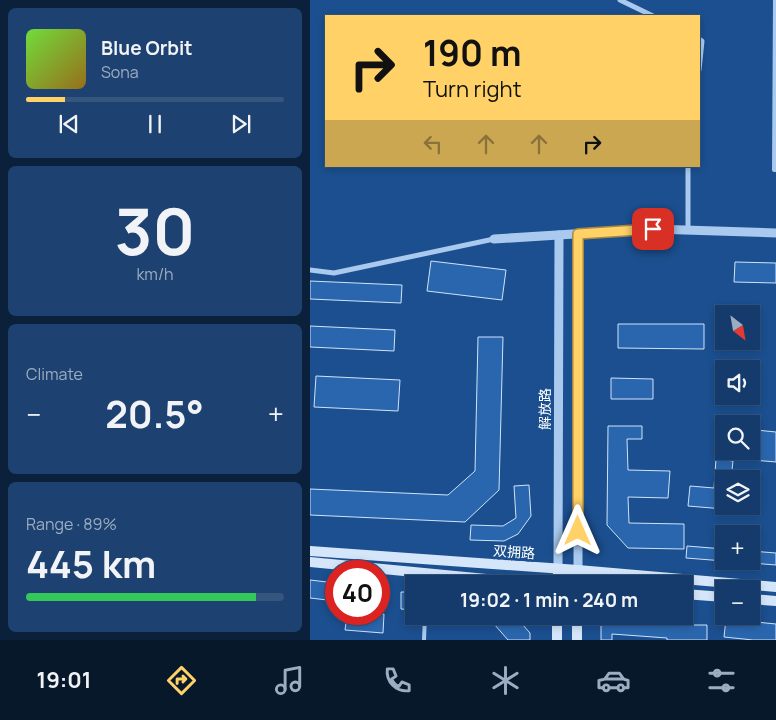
<!DOCTYPE html>
<meta charset="utf-8">
<style>
:root{--surface:#143b6b;--page:#1d4271;--text:#f1f3f6;--muted:#9dadc1;--line:#33557e;--accent:#ffd166}
body{margin:0;font-family:Manrope,"Noto Sans SC",sans-serif;background:var(--page);color:var(--text);height:100vh;display:flex;flex-direction:column;font-size:19px;white-space:nowrap}
*{box-sizing:border-box;margin:0}
p{font-size:16px;color:var(--muted)}
.icon{flex:none;width:28px;height:28px;fill:none;stroke:currentColor;stroke-width:2;stroke-linecap:round;stroke-linejoin:round}
.map{position:relative;flex:1;overflow:hidden}
.side{display:flex;flex-direction:column;gap:8px;padding:8px;background:#0b203b;width:310px}
.side>*{flex:none}
.banner{position:absolute;left:15px;top:15px;width:375px;height:152px;border-radius:0px;box-shadow:0 2px 8px #0003,0 0 0 1px var(--line);background:#ffd166;color:#111;overflow:hidden}
.needle{width:32px;rotate:149deg}
.tools{position:absolute;left:405px;top:305px;display:grid;gap:10px}
.tools a{display:grid;place-items:center;width:45px;height:45px;border-radius:0px;background:var(--surface);box-shadow:0 2px 8px #0003,0 0 0 1px var(--line);font-size:25px}
.speed{position:absolute;left:15px;top:560px;display:flex;gap:10px;font-size:25px;font-weight:700;text-align:center}
.speed>*{display:grid;place-content:center;width:65px;height:65px;border-radius:50%;background:var(--surface);box-shadow:0 2px 8px #0003,0 0 0 1px var(--line);line-height:1}
.speed .limit{border:8px solid #d22;background:#fff;color:#111}
.pin{position:absolute;display:grid;place-items:center;width:42px;height:42px;color:#fff;margin:-21px;border-radius:10px;box-shadow:0 2px 8px #0006}
.me{position:absolute;width:55px;margin:-28px;rotate:0deg;stroke-linejoin:round;filter:drop-shadow(0 0 4px #0008)}
.turn{display:flex;align-items:center;gap:18px;height:105px;padding:0 15px;font-size:22px}
.turn .icon{width:65px;height:65px;stroke-width:2.5}
.turn b{display:block;font-size:35px;line-height:42px}
.lanes{display:flex;align-items:center;height:48px;padding:0 15px;background:#0003;justify-content:center;gap:25px;direction:ltr}
.lanes .off{opacity:.35}
.big{font-size:38px;font-weight:700;line-height:1.1}
.side .widget{flex:1;display:flex;flex-direction:column;justify-content:center;gap:8px;min-width:0;padding:0 18px;border-radius:8px;background:var(--page)}
.side .dial{align-items:center;gap:0}
.dial b{font-size:65px;line-height:1}
.song{display:flex;align-items:center;gap:15px}
.cover{width:60px;height:60px;border-radius:8px;background:linear-gradient(135deg,hsl(100 70% 55%),hsl(40 70% 35%))}
.played{height:5px;border-radius:2px;background:linear-gradient(90deg,var(--accent) 15%,var(--line) 15%)}
.keys{display:flex;justify-content:space-around;direction:ltr}
.heat{display:flex;justify-content:space-between;align-items:center;font-size:28px;direction:ltr}
.charge{height:8px;border-radius:4px;background:linear-gradient(90deg,#34c759 89%,var(--line) 0)}
.trip{position:absolute;left:95px;top:575px;width:288px;height:50px;border-radius:0px;background:var(--surface);box-shadow:0 2px 8px #0003,0 0 0 1px var(--line);font-weight:700;line-height:50px;text-align:center}
.tabs{display:flex;height:80px;justify-content:space-around;align-items:center;background:#08182b;color:var(--muted)}
.tabs .icon{width:35px;height:35px}
.tabs .current{color:var(--accent)}
.tabs b{font-size:22px;color:var(--text)}
main{display:flex;flex:1;min-height:0}
.map>svg:first-child{display:block}
</style>
<main>
<section class="side">
<div class="widget">
<div class="song"><i class="cover"></i><div><b>Blue Orbit</b><p>Sona</p></div></div>
<div class="played"></div>
<div class="keys"><svg class="icon" aria-label="previous" viewBox="0 0 24 24"><path d="M18 5L8 12l10 7zM5 5v14"/></svg><svg class="icon" aria-label="pause" viewBox="0 0 24 24"><path d="M8 5v14M16 5v14"/></svg><svg class="icon" aria-label="next" viewBox="0 0 24 24"><path d="M6 5l10 7-10 7zM19 5v14"/></svg></div>
</div>
<div class="widget dial"><b>30</b><p>km/h</p></div>
<div class="widget"><p>Climate</p>
<div class="heat"><a>−</a><b class="big">20.5°</b><a>+</a></div>
</div>
<div class="widget"><p>Range · 89%</p><b class="big">445 km</b><div class="charge"></div></div>
</section>
<div class="map">
<svg width="466" height="640" viewBox="0 0 466 640">
<rect width="100%" height="100%" fill="#1b4f8f"/>
<!-- building -->
<g fill="#2a66ad" stroke="#cfe3fa">
<polygon points="121,261 196,270 192,300 117,291"/>
<polygon points="425,262 466,263 466,283 424,282"/>
<polygon points="0,281 92,285 91,303 0,299"/>
<polygon points="308,324 394,324 394,349 308,348"/>
<polygon points="0,326 85,330 84,351 0,347"/>
<polygon points="168,337 193,337 189,490 155,522 0,515 0,489 138,495 165,471"/>
<polygon points="6,376 90,380 88,411 4,407"/>
<polygon points="301,378 343,379 343,399 301,399"/>
<polygon points="298,426 332,426 332,439 317,439 318,470 360,471 358,498 318,497 319,523 374,524 374,549 318,548 297,525"/>
<polygon points="446,430 466,432 466,462 443,460"/>
<polygon points="406,459 423,461 421,479 414,479 414,509 378,506 380,486 404,488"/>
<polygon points="219,485 221,516 208,534 194,541 160,540 161,525 193,526 206,518 204,486"/>
<polygon points="377,546 414,549 414,561 376,558"/>
<polygon points="441,551 466,553 466,565 441,563"/>
<polygon points="0,580 26,583 26,601 0,598"/>
<polygon points="91,592 104,592 104,610 91,609"/>
<polygon points="37,614 74,614 73,633 35,630"/>
<polygon points="177,616 205,616 220,633 220,640 198,640"/>
<polygon points="296,616 356,616 355,625 397,625 397,640 357,640 357,638 302,634 302,640 291,640 291,626"/>
<polygon points="416,619 466,624 466,640 443,640 414,637"/>
</g>
<g fill="none" stroke-linecap="round" stroke-linejoin="round">
<!-- service -->
<g stroke="#a9c9ee" stroke-width="4">
<polyline points="465,0 464,170 466,170"/>
<polyline points="118,584 119,574"/>
<polyline points="114,640 115,616"/>
</g>
<!-- minor -->
<g stroke="#a9c9ee" stroke-width="5">
<polyline points="310,0 343,16"/>
<polyline points="389,39 392,41 389,70"/>
<polyline points="378,166 378,230"/>
<polyline points="0,270 24,273 184,239"/>
</g>
<!-- tertiary -->
<g stroke="#a9c9ee" stroke-width="9">
<polyline points="268,234 268,570"/>
<polyline points="184,239 343,229 466,233"/>
<polyline points="248,569 249,235"/>
</g>
<!-- secondary -->
<g stroke="#d6e6fa" stroke-width="10">
<polyline points="0,551 268,570 466,587"/>
<polyline points="0,562 229,584"/>
<polyline points="248,584 248,569"/>
<polyline points="268,584 268,570"/>
<polyline points="374,594 414,597"/>
<polyline points="441,599 466,601"/>
<polyline points="247,640 247,616"/>
<polyline points="267,640 267,616"/>
</g>
</g>
<g fill="none" stroke-linecap="round" stroke-linejoin="round">
<!-- route casing -->
<g stroke="#a68842" stroke-width="12">
<polyline id="route" points="268,531 268,234 343,229"/>
</g>
<!-- route -->
<use href="#route" stroke="#ffd166" stroke-width="9"/>
</g>
<g text-anchor="middle" stroke-width="5" stroke-linejoin="round" paint-order="stroke">
<!-- street labels -->
<g font-size="14" fill="#fff" stroke="#1b4f8f">
<text transform="translate(235 409) rotate(-90)" y="5">解放路</text>
<text transform="translate(204 552) rotate(4)" y="5">双拥路</text>
</g>
</g>
</svg>
<div class="tools">
<a><svg class="needle" viewBox="-14 -14 28 28"><path d="M0-13l5 13h-10z" fill="#e53935"/><path d="M0 13l5-13h-10z" fill="#9dadc1"/></svg></a>
<a><svg class="icon" aria-label="sound" viewBox="0 0 24 24"><path d="M4 9h4l5-4v14l-5-4H4zM17 9q2 3 0 6"/></svg></a>
<a><svg class="icon" aria-label="search" viewBox="0 0 24 24"><circle cx="10" cy="10" r="6"/><path d="M15 15l6 6"/></svg></a>
<a><svg class="icon" aria-label="layers" viewBox="0 0 24 24"><path d="M12 4l9 5-9 5-9-5zM3 14l9 5 9-5"/></svg></a>
<a>+</a>
<a>−</a>
</div>
<div class="speed"><div class="limit">40</div></div>
<div class="pin" style="left:343px;top:229px;background:#d93025"><svg class="icon" aria-label="arrive" viewBox="0 0 24 24"><path d="M6 21V4h12l-3 4 3 4H6"/></svg></div>
<svg class="me" style="left:268px;top:531px" viewBox="-20 -20 40 40"><path d="M0-17L14 15 0 8-14 15z" fill="#ffd166" stroke="#fff" stroke-width="4"/></svg>
<div class="trip">19:02 · 1 min · 240 m</div>
<div class="banner">
<div class="turn"><svg class="icon" aria-label="right" viewBox="0 0 24 24"><path d="M7 20v-9h11M14 6l5 5-5 5"/></svg><div><b>190 m</b>Turn right</div></div>
<div class="lanes"><svg class="icon off" aria-label="left" viewBox="0 0 24 24"><path d="M17 20v-9H6M10 6l-5 5 5 5"/></svg><svg class="icon off" aria-label="ahead" viewBox="0 0 24 24"><path d="M12 20V5M6 11l6-6 6 6"/></svg><svg class="icon off" aria-label="ahead" viewBox="0 0 24 24"><path d="M12 20V5M6 11l6-6 6 6"/></svg><svg class="icon" aria-label="right" viewBox="0 0 24 24"><path d="M7 20v-9h11M14 6l5 5-5 5"/></svg></div>
</div>
</div>
</main>
<nav class="tabs">
<b>19:01</b>
<svg class="icon current" aria-label="directions" viewBox="0 0 24 24"><path d="M12 3l9 9-9 9-9-9zM9 14v-3h6M13 9l2 2-2 2"/></svg>
<svg class="icon" aria-label="music" viewBox="0 0 24 24"><path d="M9 18V5l10-2v13"/><circle cx="6" cy="18" r="3"/><circle cx="16" cy="16" r="3"/></svg>
<svg class="icon" aria-label="phone" viewBox="0 0 24 24"><path d="M5 4h4l2 5-3 2q2 4 5 5l2-3 5 2v4C11 20 4 13 5 4z"/></svg>
<svg class="icon" aria-label="climate" viewBox="0 0 24 24"><path d="M12 3v18M4 7l16 10M4 17L20 7"/></svg>
<svg class="icon" aria-label="car" viewBox="0 0 24 24"><path d="M5 17H2v-5l4-1 3-4h7l3 4 3 1v5h-3M9 17h6M6 11h13"/><circle cx="7" cy="17" r="2"/><circle cx="17" cy="17" r="2"/></svg>
<svg class="icon" aria-label="filters" viewBox="0 0 24 24"><path d="M4 7h16M4 17h16"/><circle cx="9" cy="7" r="2"/><circle cx="15" cy="17" r="2"/></svg>
</nav>
